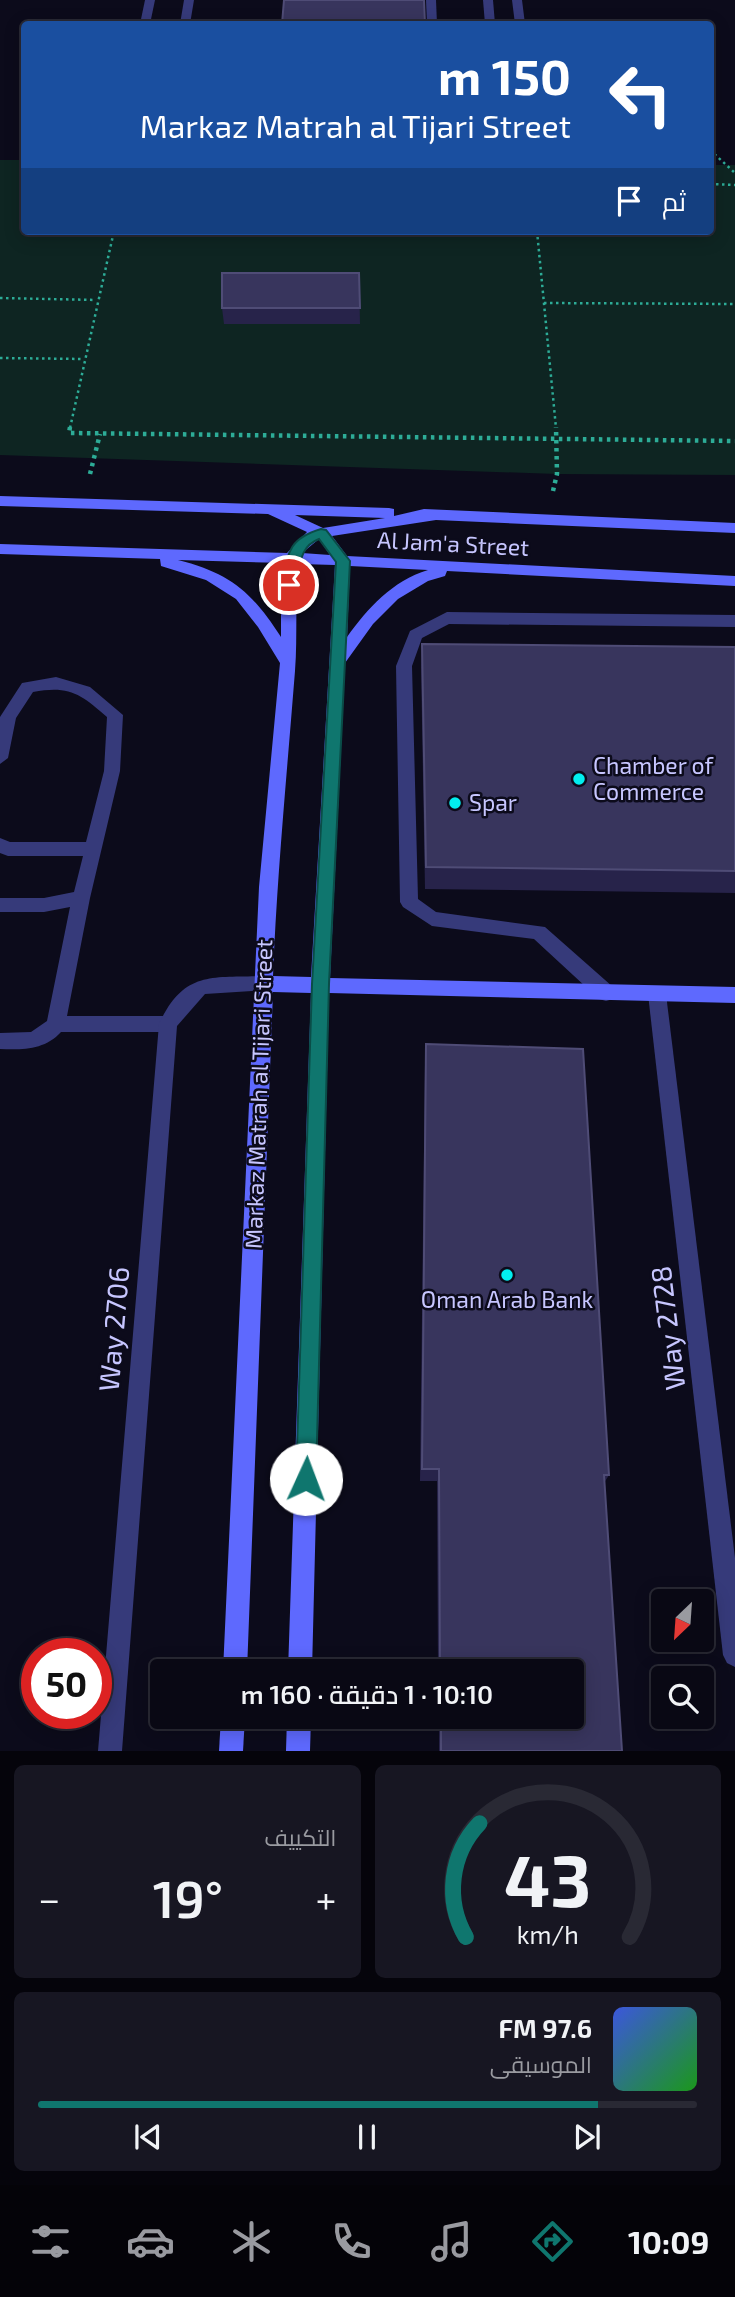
<!DOCTYPE html>
<html lang="ar">
<meta charset="utf-8">
<style>
:root{--surface:#090814;--page:#171622;--text:#f1f3f6;--muted:#999aa0;--line:#292934;--accent:#0f766e}
body{margin:0;font-family:"Exo 2",Cairo,sans-serif;background:var(--page);color:var(--text);direction:rtl;height:100vh;display:flex;flex-direction:column;font-size:26px;white-space:nowrap}
*{box-sizing:border-box;margin:0}
p{font-size:23px;color:var(--muted)}
.icon{flex:none;width:38px;height:38px;fill:none;stroke:currentColor;stroke-width:2;stroke-linecap:round;stroke-linejoin:round}
.map{position:relative;height:1751px;overflow:hidden;direction:ltr}
.side{display:flex;flex-direction:column;gap:14px;padding:14px;background:#05040b;flex:1}
.side>*{flex:none}
.banner{position:absolute;left:21px;top:21px;width:693px;height:214px;border-radius:7px;box-shadow:0 4px 18px #0003,0 0 0 2px var(--line);direction:rtl;background:#1a4fa0;color:#fff;overflow:hidden}
.needle{width:46px;rotate:205deg}
.fabs{position:absolute;left:651px;top:1589px;display:grid;gap:14px}
.fabs a{display:grid;place-items:center;width:63px;height:63px;border-radius:7px;background:var(--surface);box-shadow:0 4px 18px #0003,0 0 0 2px var(--line);font-size:35px}
.speed{position:absolute;left:21px;top:1638px;display:flex;gap:14px;font-size:35px;font-weight:700;text-align:center}
.speed>*{display:grid;place-content:center;width:91px;height:91px;border-radius:50%;background:var(--surface);box-shadow:0 4px 18px #0003,0 0 0 2px var(--line);line-height:1}
.speed .limit{border:10px solid #d22;background:#fff;color:#111}
.pin{position:absolute;display:grid;place-items:center;width:60px;height:60px;color:#fff;margin:-30px;border:4px solid #fff;border-radius:50%;box-shadow:0 2px 7px #0007}
.me{position:absolute;width:77px;margin:-38px;rotate:2deg;stroke-linejoin:round;filter:drop-shadow(0 0 5px #0008)}
.turn{display:flex;align-items:center;gap:24px;height:147px;padding:0 28px;font-size:32px}
.turn .icon{width:91px;height:91px;stroke-width:2.5}
.turn b{display:block;font-size:49px;line-height:60px}
.then{display:flex;align-items:center;height:66px;padding:0 28px;background:#0003;gap:14px;font-size:26px}
.big{font-size:52px;font-weight:600;line-height:1.1}
.side .card{flex:1;display:flex;flex-direction:column;justify-content:center;gap:10px;min-width:0;padding:0 24px;border-radius:10px;background:var(--page)}
.side .dial{align-items:center;gap:0}
.dial svg{height:182px;overflow:visible;fill:none;stroke:var(--line);stroke-width:7;stroke-linecap:round;text-anchor:middle}
.dial text{fill:var(--text);stroke:none}
.song{display:flex;align-items:center;gap:21px}
.cover{width:84px;height:84px;border-radius:10px;background:linear-gradient(135deg,hsl(230 70% 55%),hsl(120 70% 35%))}
.played{height:7px;border-radius:4px;background:linear-gradient(90deg,var(--accent) 85%,var(--line) 85%)}
.keys{display:flex;justify-content:space-around;direction:ltr}
.heat{display:flex;justify-content:space-between;align-items:center;font-size:38px;direction:ltr}
.side .tiles{flex:1;display:grid;gap:14px;grid-template-columns:1fr 1fr}
.card:last-child{grid-column:span 2}
.trip{position:absolute;left:150px;top:1659px;width:434px;height:70px;border-radius:7px;background:var(--surface);box-shadow:0 4px 18px #0003,0 0 0 2px var(--line);font-weight:600;line-height:70px;text-align:center;direction:rtl}
.tab-bar{display:flex;height:112px;justify-content:space-around;align-items:center;background:#040308;color:var(--muted)}
.tab-bar .icon{width:49px;height:49px}
.tab-bar .selected{color:var(--accent)}
.tab-bar b{font-size:32px;color:var(--text)}
.map>svg:first-child{display:block}
</style>
<div class="map">
<svg width="735" height="1751" viewBox="0 0 735 1751">
<rect width="100%" height="100%" fill="#0c0b1b"/>
<!-- green -->
<polygon fill="#0e2522" points="0,160 24,160 24,231 710,231 711,165 735,165 735,475 557,474 0,455"/>
<g fill="none" stroke-linecap="round" stroke-linejoin="round">
<!-- path-far1 -->
<g stroke="#2dac97" stroke-width="2.5" stroke-dasharray="2.5 3.5" stroke-linecap="butt">
<polyline points="710,150 735,173"/>
<polyline points="710,184 735,185"/>
<polyline points="537,231 556,428"/>
<polyline points="0,298 96,300"/>
<polyline points="544,303 735,304"/>
<polyline points="0,358 84,359"/>
<polyline points="70,428 114,231"/>
</g>
<!-- path -->
<g stroke="#2dac97" stroke-width="4.5" stroke-dasharray="3.5 4.5" stroke-linecap="butt">
<polyline points="70,427 69,433 735,441"/>
<polyline points="90,474 100,434"/>
<polyline points="553,491 557,474 556,427"/>
</g>
<!-- lane -->
<g fill="#363a7a" fill-rule="evenodd">
<polygon points="145,0 155,0 150,24 140,24"/>
<polygon points="184,0 194,0 190,24 180,24"/>
<polygon points="426,0 436,0 437,24 427,24"/>
<polygon points="483,0 493,0 495,24 485,24"/>
<polygon points="512,0 522,0 525,24 515,24"/>
<polygon points="447,612 735,615 735,627 449,624 422,638 412,666 418,899 436,912 545,927 613,987 615,993 613,999 606,1001 599,999 534,939 432,926 403,907 400,902 396,666 410,631"/>
<path d="M56 677 90 687 123 715 120 771 90 898 67 1016H168L175 1018 177 1024 175 1030 168 1032H61C45 1050 22 1050 0 1049V1033L31 1032 47 1021 70 907 44 912H0V898H44L74 892 83 856H8L0 853V838L10 842H86L104 771 107 717C81 694 69 685 33 692L16 718 8 758 0 764V717L22 683Z"/>
</g>
<!-- street -->
<g fill="#363a7a" fill-rule="evenodd">
<path d="M263 976 269 978 272 984 269 990 205 994 177 1026 122 1751H98L159 1024C184 970 212 978 263 976Z"/>
<polygon points="657,986 664,988 666,994 735,1558 735,1667 727,1663 723,1655 648,994 650,988"/>
</g>
<!-- secondary -->
<g fill="#5e69fe" fill-rule="evenodd">
<path d="M0 496 389 508 394 509V516L424 509 735 523V533L436 520 332 536 347 556 735 576V586L447 571 445 576 428 581 398 599 373 624 345 663 330 978 735 987V1003L329 993 312 1671H288L311 993 273 992 247 1671H223L259 887 280 663 258 627 236 599 206 580 161 566 160 559 0 554V544L287 553 307 532 268 514 0 506ZM295 515 385 518 323 528ZM319 539 330 555 302 553ZM178 560 285 563 281 585V637C252 592 230 573 178 560ZM300 564 335 565 311 977 273 976C277 874 287 773 295 671 298 635 294 599 300 564ZM350 566 428 570C392 581 368 608 347 637Z"/>
<polygon points="221,1717 245,1717 243,1751 219,1751"/>
<polygon points="287,1717 311,1717 310,1751 286,1751"/>
</g>
</g>
<!-- wall -->
<g fill="#27234a">
<polygon points="359,273 360,324 224,324 222,308"/>
<polygon points="422,644 735,647 735,893 425,889 421,667"/>
<polygon points="426,1044 609,1475 604,1483 622,1751 439,1751 439,1717 572,1717 572,1671 438,1671 437,1481 420,1481 425,1064"/>
</g>
<!-- building -->
<g fill="#38355d" stroke="#4f4c76" stroke-width="2">
<polygon points="284,0 424,0 425,24 282,24"/>
<polygon points="222,273 359,273 360,308 222,308"/>
<polygon points="422,644 735,647 735,871 426,867"/>
<polygon points="426,1044 583,1049 609,1475 604,1475 622,1751 441,1751 441,1717 572,1717 572,1671 440,1671 439,1469 422,1469"/>
</g>
<!-- route -->
<path fill="#0f766e" stroke="#0a4d48" stroke-width="2" d="M321 529 326 530 350 561 329 984 316 1479 313 1486 306 1489 299 1486 296 1479 312 984 336 562 319 539C296 548 302 570 294 589L289 590 282 585C288 554 287 539 321 529Z"/>
<!-- markers -->
<g fill="#02eeef" stroke="#0c0b1b" stroke-width="2.5">
<circle cx="579" cy="779" r="7"/>
<circle cx="455" cy="803" r="7"/>
<circle cx="507" cy="1275" r="7"/>
</g>
<g text-anchor="middle" stroke-width="5" stroke-linejoin="round" paint-order="stroke">
<!-- street labels -->
<g font-size="23" fill="#c7c6ff" stroke="#0c0b1b">
<text transform="translate(453 544) rotate(3)" y="8">Al Jam'a Street</text>
<text transform="translate(259 1094) rotate(-88)" y="8">Markaz Matrah al Tijari Street</text>
</g>
<!-- poi labels -->
<g font-size="23" fill="#c7c6ff" stroke="#0c0b1b" text-anchor="start">
<text x="593" y="774">Chamber of<tspan x="593" dy="26">Commerce</tspan></text>
<text x="469" y="811">Spar</text>
<text x="507" y="1308" text-anchor="middle">Oman Arab Bank</text>
</g>
<!-- near-street labels -->
<g font-size="28" fill="#c7c6ff" stroke="#0c0b1b">
<text transform="translate(668 1328) rotate(-97)" y="10">Way 2728</text>
<text transform="translate(114 1329) rotate(-85)" y="10">Way 2706</text>
</g>
</g>
</svg>
<div class="fabs">
<a><svg class="needle" viewBox="-14 -14 28 28"><path d="M0-13l5 13h-10z" fill="#e53935"/><path d="M0 13l5-13h-10z" fill="#999aa0"/></svg></a>
<a><svg class="icon" aria-label="search" viewBox="0 0 24 24"><circle cx="10" cy="10" r="6"/><path d="M15 15l6 6"/></svg></a>
</div>
<div class="speed"><div class="limit">50</div></div>
<div class="pin" style="left:289px;top:585px;background:#d93025"><svg class="icon" aria-label="arrive" viewBox="0 0 24 24"><path d="M6 21V4h12l-3 4 3 4H6"/></svg></div>
<svg class="me" style="left:306px;top:1479px" viewBox="-20 -20 40 40"><circle r="19" fill="#fff"/><path d="M0-13L10 11 0 6-10 11z" fill="#0f766e"/></svg>
<div class="trip">10:10 · 1 دقيقة · 160 m</div>
<div class="banner">
<div class="turn"><svg class="icon" aria-label="left" viewBox="0 0 24 24"><path d="M17 20v-9H6M10 6l-5 5 5 5"/></svg><div><b>150 m</b>Markaz Matrah al Tijari Street</div></div>
<div class="then">ثم<svg class="icon" aria-label="arrive" viewBox="0 0 24 24"><path d="M6 21V4h12l-3 4 3 4H6"/></svg></div>
</div>
</div>
<section class="side">
<div class="tiles">
<div class="card dial"><svg viewBox="0 0 100 80">
<path d="M14 69A42 42 0 1 1 86 69"/>
<path d="M14 69A42 42 0 0 1 20 19" stroke="#0f766e"/>
<text x="50" y="56" font-size="32" font-weight="700">43</text>
<text x="50" y="72" font-size="11">km/h</text>
</svg></div>
<div class="card"><p>التكييف</p>
<div class="heat"><a>−</a><b class="big">19°</b><a>+</a></div>
</div>
<div class="card">
<div class="song"><i class="cover"></i><div><b>97.6 FM</b><p>الموسيقى</p></div></div>
<div class="played"></div>
<div class="keys"><svg class="icon" aria-label="previous" viewBox="0 0 24 24"><path d="M18 5L8 12l10 7zM5 5v14"/></svg><svg class="icon" aria-label="pause" viewBox="0 0 24 24"><path d="M8 5v14M16 5v14"/></svg><svg class="icon" aria-label="next" viewBox="0 0 24 24"><path d="M6 5l10 7-10 7zM19 5v14"/></svg></div>
</div>
</div>
</section>
<nav class="tab-bar">
<b>10:09</b>
<svg class="icon selected" aria-label="directions" viewBox="0 0 24 24"><path d="M12 3l9 9-9 9-9-9zM9 14v-3h6M13 9l2 2-2 2"/></svg>
<svg class="icon" aria-label="music" viewBox="0 0 24 24"><path d="M9 18V5l10-2v13"/><circle cx="6" cy="18" r="3"/><circle cx="16" cy="16" r="3"/></svg>
<svg class="icon" aria-label="phone" viewBox="0 0 24 24"><path d="M5 4h4l2 5-3 2q2 4 5 5l2-3 5 2v4C11 20 4 13 5 4z"/></svg>
<svg class="icon" aria-label="climate" viewBox="0 0 24 24"><path d="M12 3v18M4 7l16 10M4 17L20 7"/></svg>
<svg class="icon" aria-label="car" viewBox="0 0 24 24"><path d="M5 17H2v-5l4-1 3-4h7l3 4 3 1v5h-3M9 17h6M6 11h13"/><circle cx="7" cy="17" r="2"/><circle cx="17" cy="17" r="2"/></svg>
<svg class="icon" aria-label="filters" viewBox="0 0 24 24"><path d="M4 7h16M4 17h16"/><circle cx="9" cy="7" r="2"/><circle cx="15" cy="17" r="2"/></svg>
</nav>
